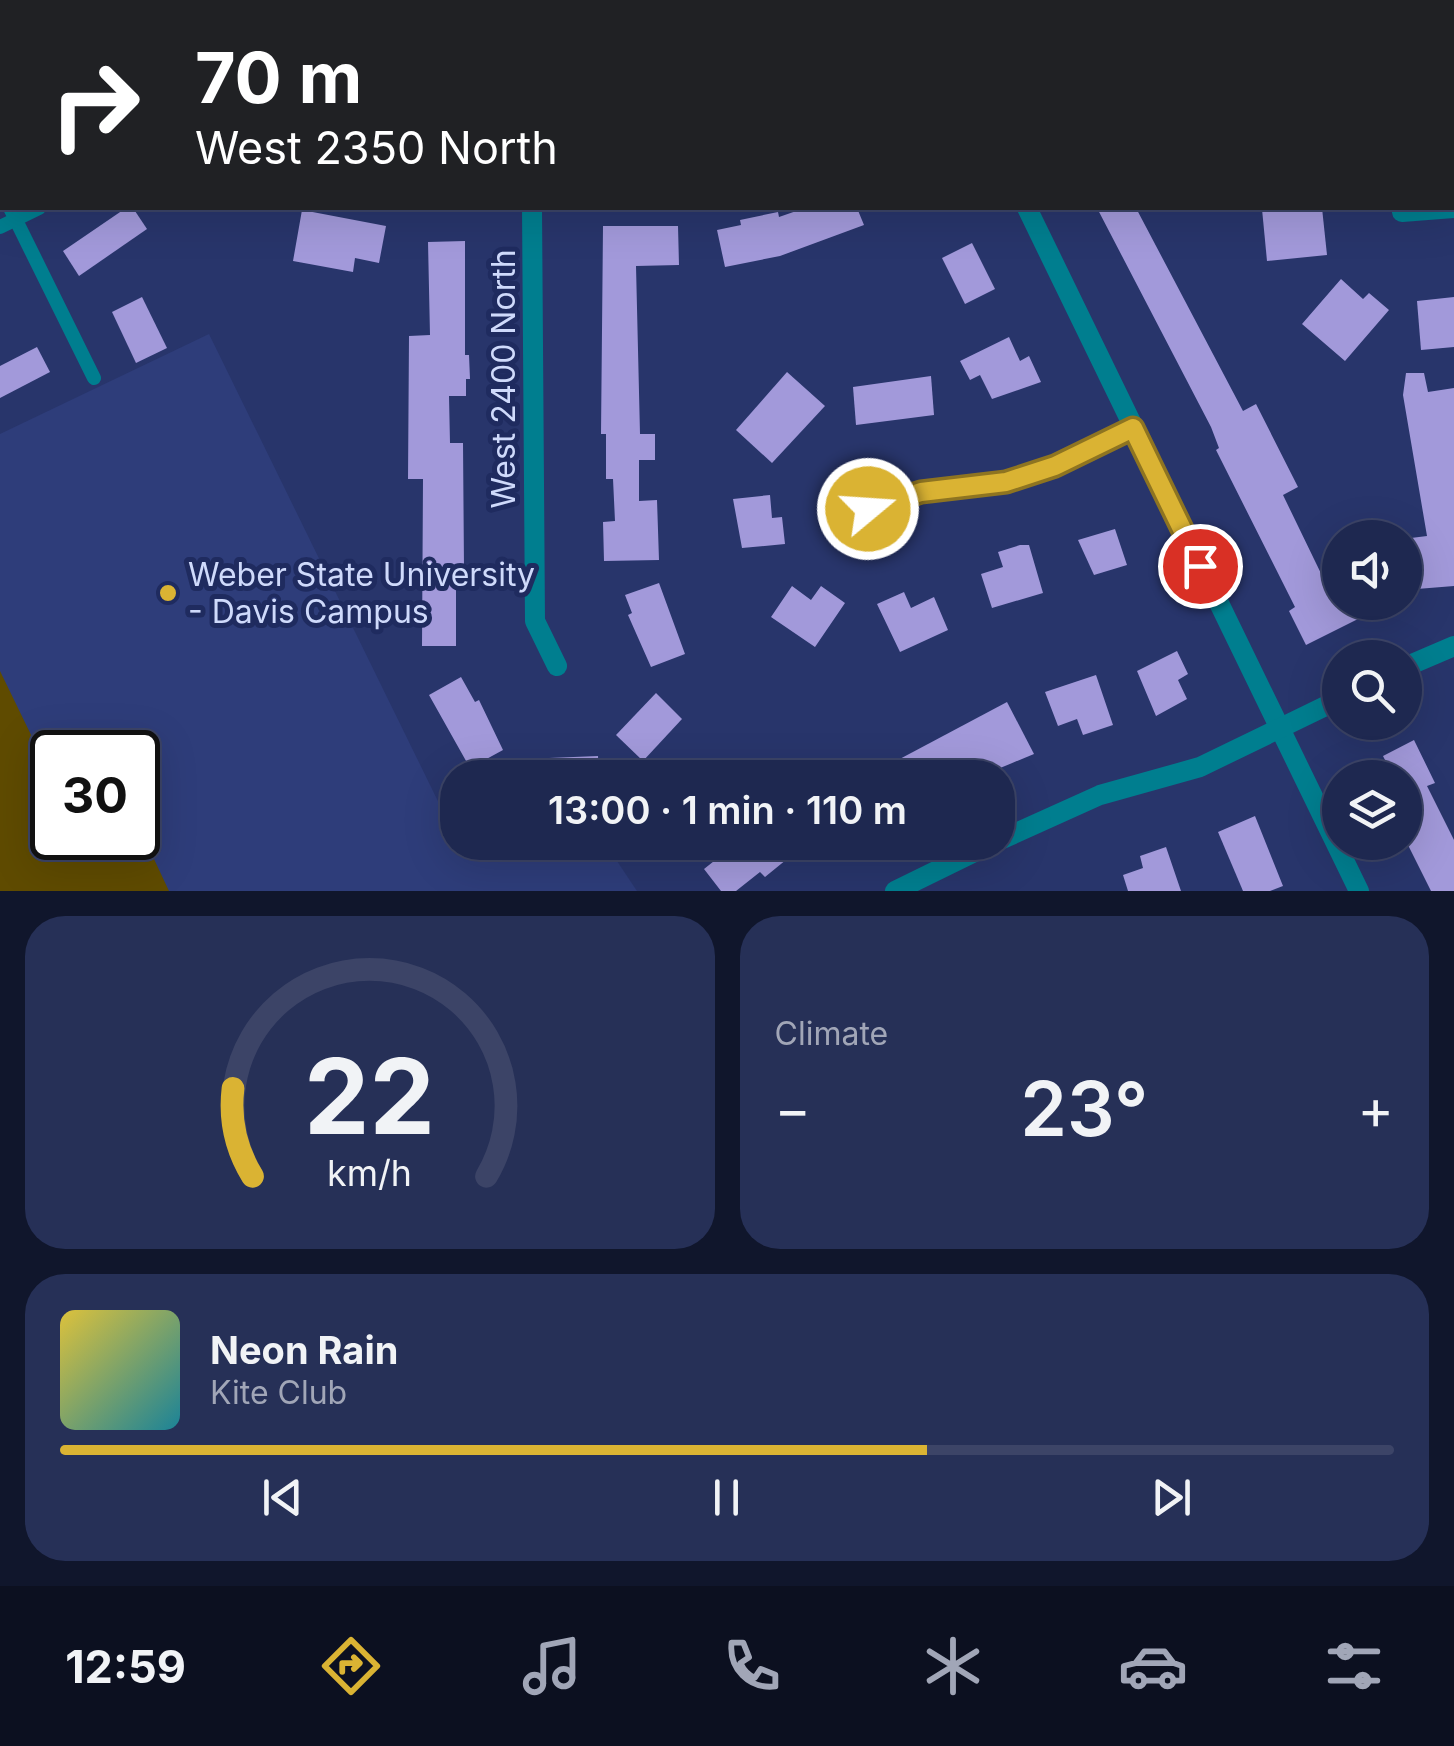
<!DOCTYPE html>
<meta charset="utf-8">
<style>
:root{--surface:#1e2850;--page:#263057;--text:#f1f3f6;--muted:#a1a6b7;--line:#3c4467;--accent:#dab333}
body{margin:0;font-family:Inter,sans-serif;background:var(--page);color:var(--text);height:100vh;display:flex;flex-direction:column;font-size:38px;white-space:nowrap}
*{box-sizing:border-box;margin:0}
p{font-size:32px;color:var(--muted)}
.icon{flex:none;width:55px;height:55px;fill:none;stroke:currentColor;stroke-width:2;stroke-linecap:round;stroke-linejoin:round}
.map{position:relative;height:891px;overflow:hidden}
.details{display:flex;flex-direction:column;gap:25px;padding:25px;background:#10162c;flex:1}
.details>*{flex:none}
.hud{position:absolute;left:0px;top:0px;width:1455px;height:210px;box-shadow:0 10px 40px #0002,0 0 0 2px var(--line);background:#202124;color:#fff;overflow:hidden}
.tools{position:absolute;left:1322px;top:520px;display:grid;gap:20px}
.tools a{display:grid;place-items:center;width:100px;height:100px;border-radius:50%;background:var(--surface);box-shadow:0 10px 40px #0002,0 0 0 2px var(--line);font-size:50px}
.speed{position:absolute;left:30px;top:730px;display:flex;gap:20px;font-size:50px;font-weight:700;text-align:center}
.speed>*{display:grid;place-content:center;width:130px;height:130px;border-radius:50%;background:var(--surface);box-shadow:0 10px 40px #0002,0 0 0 2px var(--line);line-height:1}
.speed .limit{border:5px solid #111;border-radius:15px;background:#fff;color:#111}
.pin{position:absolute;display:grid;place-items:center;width:85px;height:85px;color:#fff;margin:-42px;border:5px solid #fff;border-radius:50%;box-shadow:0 2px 10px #0007}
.me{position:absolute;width:110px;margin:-55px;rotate:72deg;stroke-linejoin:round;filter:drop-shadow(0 0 8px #0008)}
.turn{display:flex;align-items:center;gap:35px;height:210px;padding:0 30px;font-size:45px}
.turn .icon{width:130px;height:130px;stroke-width:2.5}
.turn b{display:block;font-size:70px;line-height:85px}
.big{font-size:75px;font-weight:600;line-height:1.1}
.details .widget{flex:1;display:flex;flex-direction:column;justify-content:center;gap:15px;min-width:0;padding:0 35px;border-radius:40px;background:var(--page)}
.details .dial{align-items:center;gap:0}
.dial svg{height:260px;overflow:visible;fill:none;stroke:var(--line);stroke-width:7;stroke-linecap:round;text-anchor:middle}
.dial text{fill:var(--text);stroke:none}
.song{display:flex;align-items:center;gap:30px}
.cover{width:120px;height:120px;border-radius:15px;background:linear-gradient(135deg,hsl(50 70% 55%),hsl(190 70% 35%))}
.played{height:10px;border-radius:5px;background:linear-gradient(90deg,var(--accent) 65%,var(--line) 65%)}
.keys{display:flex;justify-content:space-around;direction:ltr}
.heat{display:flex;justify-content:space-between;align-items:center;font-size:55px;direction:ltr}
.details .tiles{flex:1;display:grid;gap:25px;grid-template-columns:1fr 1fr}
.widget:last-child{grid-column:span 2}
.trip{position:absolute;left:440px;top:760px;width:575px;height:100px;border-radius:40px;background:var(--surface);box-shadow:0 10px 40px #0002,0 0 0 2px var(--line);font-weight:600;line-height:100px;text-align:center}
.dock{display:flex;height:160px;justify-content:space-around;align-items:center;background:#0c1020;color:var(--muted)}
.dock .icon{width:70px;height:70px}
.dock .active{color:var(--accent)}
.dock b{font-size:45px;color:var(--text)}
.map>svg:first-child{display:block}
</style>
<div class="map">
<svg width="1454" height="891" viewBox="0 0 1454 891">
<rect width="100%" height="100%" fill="#28356b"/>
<!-- built -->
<path fill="#2e3d7a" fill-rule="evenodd" d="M209 334 458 842 605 843 637 891H0V434ZM52 752H138V838H52Z"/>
<!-- green -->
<polygon fill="#5f4b00" points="0,671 52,778 52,838 138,838 138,825 169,891 0,891"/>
<!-- building -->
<g fill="#a299da">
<polygon points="126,208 133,208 147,229 79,276 63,251"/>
<polygon points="805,208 857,208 864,225 780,256 725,267 717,230 741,225 740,220 778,212 779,217"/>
<polygon points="1097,208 1136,208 1243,411 1256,404 1298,487 1283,495 1329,590 1340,585 1340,602 1392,602 1306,645 1289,611 1295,607 1216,450 1219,448 1211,427"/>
<polygon points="1322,208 1327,255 1267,261 1262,209"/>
<polygon points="302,210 386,226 379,263 355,258 353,272 293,261"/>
<polygon points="603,226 678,226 679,265 636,266 640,434 655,434 655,460 639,460 639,501 657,500 659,560 604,561 603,522 615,521 613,479 606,479 606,434 601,434"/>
<polygon points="465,241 465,355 469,355 470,379 466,379 466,396 449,396 450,443 463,443 464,568 456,568 456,646 422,646 423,479 408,479 409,336 430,335 428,242"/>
<polygon points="972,243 995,289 965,304 942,258"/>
<polygon points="1341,279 1363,299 1369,293 1389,310 1345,361 1302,324"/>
<polygon points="142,297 167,348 136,363 112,312"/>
<polygon points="1454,297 1454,347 1421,350 1417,301"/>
<polygon points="1009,337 1020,361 1029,356 1041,382 992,399 980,375 970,380 960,361"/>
<polygon points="37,347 50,372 0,398 0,366"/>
<polygon points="787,372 825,406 772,463 736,430"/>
<polygon points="1406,373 1424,373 1428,392 1454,388 1454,586 1417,589 1411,538 1427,536 1403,395"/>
<polygon points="931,376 934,415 856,425 853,387"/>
<polygon points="770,495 772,518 782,517 785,544 742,548 733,499"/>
<polygon points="1115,529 1127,565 1094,575 1078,540"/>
<polygon points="1020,545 1029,545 1043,593 992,608 981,574 1003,567 998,552"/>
<polygon points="659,583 685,654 651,667 628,615 632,613 625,595"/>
<polygon points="792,586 811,600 821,586 845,603 815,647 771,617"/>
<polygon points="904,592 911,608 934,597 948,630 900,652 877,604"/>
<polygon points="1177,651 1188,674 1178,680 1187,699 1156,716 1137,671"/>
<polygon points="1096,675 1113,725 1083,735 1077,719 1058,726 1045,692"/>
<polygon points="461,677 475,702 479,700 503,750 470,768 429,695"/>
<polygon points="656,693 682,719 643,761 616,735"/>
<polygon points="1007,702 1034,754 976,778 864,778"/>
<polygon points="1414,740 1435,783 1427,786 1454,840 1454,891 1431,891 1405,839 1405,778 1394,778 1383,756"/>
<polygon points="598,756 599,778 549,778 549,758"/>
<polygon points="1255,816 1283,886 1270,891 1243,891 1218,832"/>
<polygon points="738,842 808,842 765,877 760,872 736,891 721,891 704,869"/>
<polygon points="1166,847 1181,891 1128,891 1123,875 1143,868 1140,856"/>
</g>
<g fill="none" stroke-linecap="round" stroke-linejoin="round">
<!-- lane -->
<g stroke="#007e8f" stroke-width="14">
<polyline points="0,188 2,193"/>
<polyline points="10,208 94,378"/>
<polyline points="0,227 39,208"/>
</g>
<!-- street -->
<g stroke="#007e8f" stroke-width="20">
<polyline points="229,0 231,2"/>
<polyline points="531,0 531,2"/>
<polyline points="927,0 928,2"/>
<polyline points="1084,2 1089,0"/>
<polyline points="532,208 535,621 557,666"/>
<polyline points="1027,208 1359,891"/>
<polyline points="1402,212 1454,208"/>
<polyline points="868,509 921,492 1006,482 1055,466 1133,429"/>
<polyline points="1405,667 1454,646"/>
<polyline points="998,841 1100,795 1200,767 1340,699"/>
<polyline points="895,891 995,842"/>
</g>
</g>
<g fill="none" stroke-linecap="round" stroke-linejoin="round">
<!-- route casing -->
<g stroke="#8e7421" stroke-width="25">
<polyline id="route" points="868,509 921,492 1006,482 1055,466 1133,428 1200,566"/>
</g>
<!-- route -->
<use href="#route" stroke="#dab333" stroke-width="18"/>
</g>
<!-- markers -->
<circle fill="#dab333" stroke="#1f2b5f" stroke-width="4" cx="168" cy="593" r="10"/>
<g text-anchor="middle" stroke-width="10" stroke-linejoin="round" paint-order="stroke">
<!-- street labels -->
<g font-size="32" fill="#cfdafb" stroke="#1f2b5f">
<text transform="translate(504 379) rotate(-90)" y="11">West 2400 North</text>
</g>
<!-- poi labels -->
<g font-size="32" fill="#cfdafb" stroke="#1f2b5f" text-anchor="start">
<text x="188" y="586">Weber State University<tspan x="188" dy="37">- Davis Campus</tspan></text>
</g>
</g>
</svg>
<div class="tools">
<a><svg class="icon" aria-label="sound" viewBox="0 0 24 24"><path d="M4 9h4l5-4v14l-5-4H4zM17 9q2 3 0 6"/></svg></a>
<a><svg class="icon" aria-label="search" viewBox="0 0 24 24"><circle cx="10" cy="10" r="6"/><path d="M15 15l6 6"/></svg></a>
<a><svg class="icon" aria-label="layers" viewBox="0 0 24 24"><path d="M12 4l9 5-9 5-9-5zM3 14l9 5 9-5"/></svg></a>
</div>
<div class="speed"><div class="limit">30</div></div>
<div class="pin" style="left:1200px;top:566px;background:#d93025"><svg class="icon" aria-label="arrive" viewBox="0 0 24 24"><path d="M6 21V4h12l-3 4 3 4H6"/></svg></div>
<svg class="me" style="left:868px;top:509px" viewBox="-20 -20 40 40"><circle r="17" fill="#dab333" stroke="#fff" stroke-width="3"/><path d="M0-11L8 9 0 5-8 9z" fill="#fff"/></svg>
<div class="trip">13:00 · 1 min · 110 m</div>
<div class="hud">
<div class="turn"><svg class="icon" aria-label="right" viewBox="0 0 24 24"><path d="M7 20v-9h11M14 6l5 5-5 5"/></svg><div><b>70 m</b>West 2350 North</div></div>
</div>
</div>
<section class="details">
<div class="tiles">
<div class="widget dial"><svg viewBox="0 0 100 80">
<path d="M14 69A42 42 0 1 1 86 69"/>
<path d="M14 69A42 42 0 0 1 8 42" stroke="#dab333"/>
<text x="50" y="56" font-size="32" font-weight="700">22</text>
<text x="50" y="72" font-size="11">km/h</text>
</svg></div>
<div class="widget"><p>Climate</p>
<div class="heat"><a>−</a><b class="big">23°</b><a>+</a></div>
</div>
<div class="widget">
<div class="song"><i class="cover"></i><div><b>Neon Rain</b><p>Kite Club</p></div></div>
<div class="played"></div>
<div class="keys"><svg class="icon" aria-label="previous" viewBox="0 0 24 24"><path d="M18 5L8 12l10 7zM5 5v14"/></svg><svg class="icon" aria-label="pause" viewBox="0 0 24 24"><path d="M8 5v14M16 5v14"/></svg><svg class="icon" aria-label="next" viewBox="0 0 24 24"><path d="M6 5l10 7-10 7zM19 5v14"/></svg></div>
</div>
</div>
</section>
<nav class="dock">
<b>12:59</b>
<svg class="icon active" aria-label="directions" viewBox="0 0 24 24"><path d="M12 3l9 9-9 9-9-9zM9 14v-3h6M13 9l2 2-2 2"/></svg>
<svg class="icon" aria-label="music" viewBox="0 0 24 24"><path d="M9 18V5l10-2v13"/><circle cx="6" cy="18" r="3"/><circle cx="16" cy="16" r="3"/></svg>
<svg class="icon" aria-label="phone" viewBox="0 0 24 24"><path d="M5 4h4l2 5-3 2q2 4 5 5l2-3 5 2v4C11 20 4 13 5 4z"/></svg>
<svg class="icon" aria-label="climate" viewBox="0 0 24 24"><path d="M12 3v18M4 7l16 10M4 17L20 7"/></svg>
<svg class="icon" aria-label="car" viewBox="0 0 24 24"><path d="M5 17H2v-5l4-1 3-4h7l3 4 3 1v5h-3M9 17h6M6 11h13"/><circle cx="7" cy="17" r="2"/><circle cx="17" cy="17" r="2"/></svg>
<svg class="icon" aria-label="filters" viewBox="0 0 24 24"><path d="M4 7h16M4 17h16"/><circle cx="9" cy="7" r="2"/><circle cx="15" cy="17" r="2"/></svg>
</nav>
